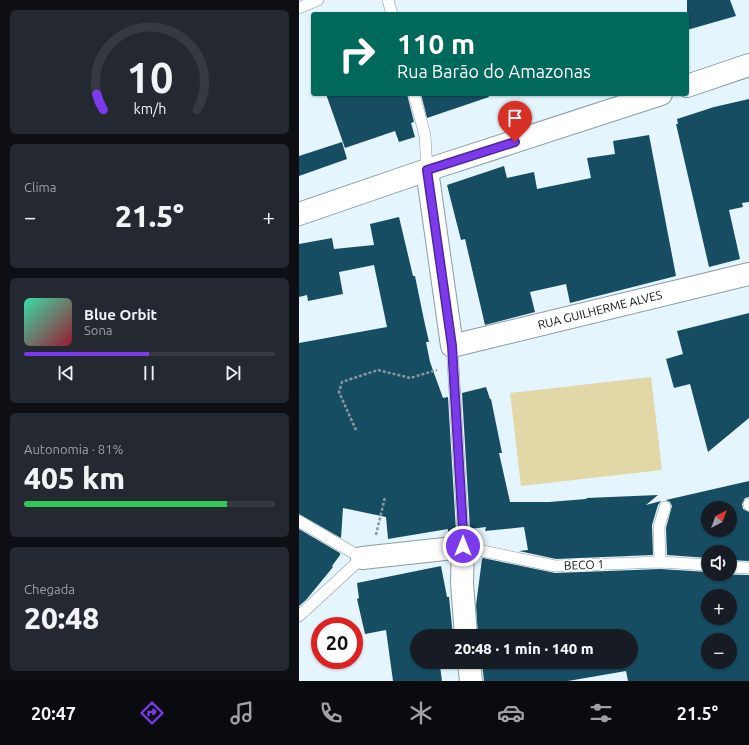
<!DOCTYPE html>
<html lang="pt">
<meta charset="utf-8">
<style>
:root{--surface:#171b24;--page:#242831;--text:#f1f3f6;--muted:#9ea1a6;--line:#363941;--accent:#7c3aed}
body{margin:0;font-family:Ubuntu,sans-serif;background:var(--page);color:var(--text);height:100vh;display:flex;flex-direction:column;font-size:15px;white-space:nowrap}
*{box-sizing:border-box;margin:0}
p{font-size:13px;color:var(--muted)}
.icon{flex:none;width:22px;height:22px;fill:none;stroke:currentColor;stroke-width:2;stroke-linecap:round;stroke-linejoin:round}
.map{position:relative;flex:1;overflow:hidden}
.details{display:flex;flex-direction:column;gap:10px;padding:10px;background:#0d0f14;width:299px}
.details>*{flex:none}
.hud{position:absolute;left:12px;top:12px;width:378px;height:84px;border-radius:4px;box-shadow:0 1px 3px #0004;background:#00695c;color:#fff;overflow:hidden}
.needle{width:26px;rotate:41deg}
.buttons{position:absolute;left:402px;top:501px;display:grid;gap:8px}
.buttons a{display:grid;place-items:center;width:36px;height:36px;border-radius:50%;background:var(--surface);box-shadow:0 1px 3px #0004;font-size:20px}
.speed{position:absolute;left:12px;top:617px;display:flex;gap:8px;font-size:20px;font-weight:700;text-align:center}
.speed>*{display:grid;place-content:center;width:52px;height:52px;border-radius:50%;background:var(--surface);box-shadow:0 1px 3px #0004;line-height:1}
.speed .limit{border:6px solid #d22;background:#fff;color:#111}
.pin{position:absolute;display:grid;place-items:center;width:34px;height:34px;color:#fff;margin:-41px -17px;border-radius:50% 50% 50% 0;rotate:-45deg;box-shadow:0 0 4px #0007}
.pin .icon{rotate:45deg}
.me{position:absolute;width:44px;margin:-22px;rotate:0deg;stroke-linejoin:round;filter:drop-shadow(0 0 3px #0008)}
.turn{display:flex;align-items:center;gap:14px;height:84px;padding:0 20px;font-size:18px}
.turn .icon{width:52px;height:52px;stroke-width:2.5}
.turn b{display:block;font-size:28px;line-height:34px}
.big{font-size:30px;font-weight:800;line-height:1.1}
.details .widget{flex:1;display:flex;flex-direction:column;justify-content:center;gap:6px;min-width:0;padding:0 14px;border-radius:6px;background:var(--page)}
.details .dial{align-items:center;gap:0}
.dial svg{height:104px;overflow:visible;fill:none;stroke:var(--line);stroke-width:7;stroke-linecap:round;text-anchor:middle}
.dial text{fill:var(--text);stroke:none}
.song{display:flex;align-items:center;gap:12px}
.cover{width:48px;height:48px;border-radius:6px;background:linear-gradient(135deg,hsl(160 70% 55%),hsl(350 70% 35%))}
.played{height:4px;border-radius:2px;background:linear-gradient(90deg,var(--accent) 50%,var(--line) 50%)}
.keys{display:flex;justify-content:space-around;direction:ltr}
.heat{display:flex;justify-content:space-between;align-items:center;font-size:22px;direction:ltr}
.charge{height:6px;border-radius:3px;background:linear-gradient(90deg,#34c759 81%,var(--line) 0)}
.trip{position:absolute;left:111px;top:629px;width:228px;height:40px;border-radius:20px;background:var(--surface);box-shadow:0 1px 3px #0004;font-weight:800;line-height:40px;text-align:center}
.menu{display:flex;height:64px;justify-content:space-around;align-items:center;background:#090b0e;color:var(--muted)}
.menu .icon{width:28px;height:28px}
.menu .selected{color:var(--accent)}
.menu b{font-size:18px;color:var(--text)}
main{display:flex;flex:1;min-height:0}
.map>svg:first-child{display:block}
</style>
<main>
<section class="details">
<div class="widget dial"><svg viewBox="0 0 100 80">
<path d="M14 69A42 42 0 1 1 86 69"/>
<path d="M14 69A42 42 0 0 1 9 57" stroke="#7c3aed"/>
<text x="50" y="56" font-size="32" font-weight="700">10</text>
<text x="50" y="72" font-size="11">km/h</text>
</svg></div>
<div class="widget"><p>Clima</p>
<div class="heat"><a>−</a><b class="big">21.5°</b><a>+</a></div>
</div>
<div class="widget">
<div class="song"><i class="cover"></i><div><b>Blue Orbit</b><p>Sona</p></div></div>
<div class="played"></div>
<div class="keys"><svg class="icon" aria-label="previous" viewBox="0 0 24 24"><path d="M18 5L8 12l10 7zM5 5v14"/></svg><svg class="icon" aria-label="pause" viewBox="0 0 24 24"><path d="M8 5v14M16 5v14"/></svg><svg class="icon" aria-label="next" viewBox="0 0 24 24"><path d="M6 5l10 7-10 7zM19 5v14"/></svg></div>
</div>
<div class="widget"><p>Autonomia · 81%</p><b class="big">405 km</b><div class="charge"></div></div>
<div class="widget"><p>Chegada</p><b class="big">20:48</b></div>
</section>
<div class="map">
<svg width="450" height="681" viewBox="0 0 450 681">
<rect width="100%" height="100%" fill="#e5f5fd"/>
<!-- green -->
<polygon fill="#e2d8a7" points="352,377 363,470 222,486 211,393"/>
<!-- building -->
<g fill="#174d62" fill-rule="evenodd">
<polygon points="388,0 431,0 437,16 388,30"/>
<polygon points="27,94 108,94 115,122 112,123 116,137 100,142 96,131 46,148"/>
<polygon points="122,94 189,94 190,97 128,118"/>
<polygon points="450,99 450,202 443,203 444,207 430,210 441,259 410,267 377,124 379,124 378,119 415,107"/>
<polygon points="350,135 377,276 271,303 267,284 231,292 236,312 186,325 166,239 162,240 148,185 205,166 208,178 235,172 238,189 292,178 288,158 316,154 314,141"/>
<polygon points="43,142 48,159 0,176 0,156"/>
<polygon points="100,217 114,276 116,276 125,320 130,342 127,342 131,362 144,398 149,397 157,531 149,532 149,529 89,539 87,517 44,508 42,538 0,514 0,343 88,327 75,265 40,272 44,294 9,301 8,295 0,297 0,244 33,238 35,249 75,245 71,224"/>
<polygon points="450,313 450,418 409,452 391,384 375,388 367,359 384,354 378,331"/>
<polygon points="187,387 191,399 192,399 203,453 200,453 211,502 250,502 287,499 288,498 359,495 347,505 362,501 359,505 353,525 354,555 257,559 220,551 229,550 225,527 186,531 187,527 171,529 163,393"/>
<path d="M450 481V497L446 498 443 504 444 509 450 512V561L431 560V552H409V558L368 555 367 528 373 506 371 502 367 500ZM409 508H431V530H409Z"/>
<polygon points="0,529 41,553 41,555 33,566 34,567 7,600 0,606"/>
<path d="M184 558 256 573 361 569 409 572V574L450 575V681H329L327 671 269 681H185L183 662H332V636H179L177 605 183 559ZM409 596H431V618H409ZM409 640H431V662H409Z"/>
<polygon points="142,566 148,597 150,597 154,636 118,636 118,662 158,662 158,664 141,666 143,681 94,681 87,630 66,634 58,599 60,598 58,583"/>
</g>
<g fill="none" stroke-linecap="round" stroke-linejoin="round">
<!-- service casing -->
<g stroke="#899ca5" stroke-width="12">
<g id="service">
<polyline points="89,0 93,14"/>
<polyline points="0,8 19,0"/>
<polyline points="115,94 126,136 128,170"/>
<polyline points="153,346 164,531 164,547 256,566 361,562 409,565"/>
<polyline points="450,504 450,505"/>
<polyline points="0,521 63,558 0,616"/>
<polyline points="361,562 360,527 366,507"/>
<polyline points="431,567 450,568"/>
</g>
</g>
<!-- minor casing -->
<g stroke="#899ca5" stroke-width="24">
<g id="minor">
<polyline points="128,170 153,346 450,274"/>
<polyline points="63,558 164,547 163,583 167,636"/>
<polyline points="170,662 172,681"/>
</g>
</g>
<!-- tertiary casing -->
<g stroke="#899ca5" stroke-width="24">
<g id="tertiary">
<polyline points="388,86 450,65"/>
<polyline points="0,214 128,170 362,94"/>
</g>
</g>
<!-- path -->
<g stroke="#8a969c" stroke-width="2.5" stroke-dasharray="3 2" stroke-linecap="butt">
<polyline points="57,430 40,392 43,382 79,370 111,378 138,370"/>
<polyline points="77,535 86,497"/>
</g>
<!-- service -->
<use href="#service" stroke="#fff" stroke-width="11"/>
<!-- minor -->
<use href="#minor" stroke="#fff" stroke-width="22"/>
<!-- tertiary -->
<use href="#tertiary" stroke="#fff" stroke-width="22"/>
</g>
<g fill="none" stroke-linecap="round" stroke-linejoin="round">
<!-- route casing -->
<g stroke="#51269a" stroke-width="10">
<polyline id="route" points="164,546 164,531 153,346 128,170 216,142"/>
</g>
<!-- route -->
<use href="#route" stroke="#7c3aed" stroke-width="7"/>
</g>
<g text-anchor="middle" stroke-width="4" stroke-linejoin="round" paint-order="stroke">
<!-- street labels -->
<g font-size="12" fill="#0a1114" stroke="#fff">
<text transform="translate(301 310) rotate(-14)" y="4">RUA GUILHERME ALVES</text>
<text transform="translate(285 565) rotate(-2)" y="4">BECO 1</text>
</g>
</g>
</svg>
<div class="buttons">
<a><svg class="needle" viewBox="-14 -14 28 28"><path d="M0-13l5 13h-10z" fill="#e53935"/><path d="M0 13l5-13h-10z" fill="#9ea1a6"/></svg></a>
<a><svg class="icon" aria-label="sound" viewBox="0 0 24 24"><path d="M4 9h4l5-4v14l-5-4H4zM17 9q2 3 0 6"/></svg></a>
<a>+</a>
<a>−</a>
</div>
<div class="speed"><div class="limit">20</div></div>
<div class="pin" style="left:216px;top:142px;background:#d93025"><svg class="icon" aria-label="arrive" viewBox="0 0 24 24"><path d="M6 21V4h12l-3 4 3 4H6"/></svg></div>
<svg class="me" style="left:164px;top:546px" viewBox="-20 -20 40 40"><circle r="17" fill="#7c3aed" stroke="#fff" stroke-width="3"/><path d="M0-11L8 9 0 5-8 9z" fill="#fff"/></svg>
<div class="trip">20:48 · 1 min · 140 m</div>
<div class="hud">
<div class="turn"><svg class="icon" aria-label="right" viewBox="0 0 24 24"><path d="M7 20v-9h11M14 6l5 5-5 5"/></svg><div><b>110 m</b>Rua Barão do Amazonas</div></div>
</div>
</div>
</main>
<nav class="menu">
<b>20:47</b>
<svg class="icon selected" aria-label="directions" viewBox="0 0 24 24"><path d="M12 3l9 9-9 9-9-9zM9 14v-3h6M13 9l2 2-2 2"/></svg>
<svg class="icon" aria-label="music" viewBox="0 0 24 24"><path d="M9 18V5l10-2v13"/><circle cx="6" cy="18" r="3"/><circle cx="16" cy="16" r="3"/></svg>
<svg class="icon" aria-label="phone" viewBox="0 0 24 24"><path d="M5 4h4l2 5-3 2q2 4 5 5l2-3 5 2v4C11 20 4 13 5 4z"/></svg>
<svg class="icon" aria-label="climate" viewBox="0 0 24 24"><path d="M12 3v18M4 7l16 10M4 17L20 7"/></svg>
<svg class="icon" aria-label="car" viewBox="0 0 24 24"><path d="M5 17H2v-5l4-1 3-4h7l3 4 3 1v5h-3M9 17h6M6 11h13"/><circle cx="7" cy="17" r="2"/><circle cx="17" cy="17" r="2"/></svg>
<svg class="icon" aria-label="filters" viewBox="0 0 24 24"><path d="M4 7h16M4 17h16"/><circle cx="9" cy="7" r="2"/><circle cx="15" cy="17" r="2"/></svg>
<b>21.5°</b>
</nav>
